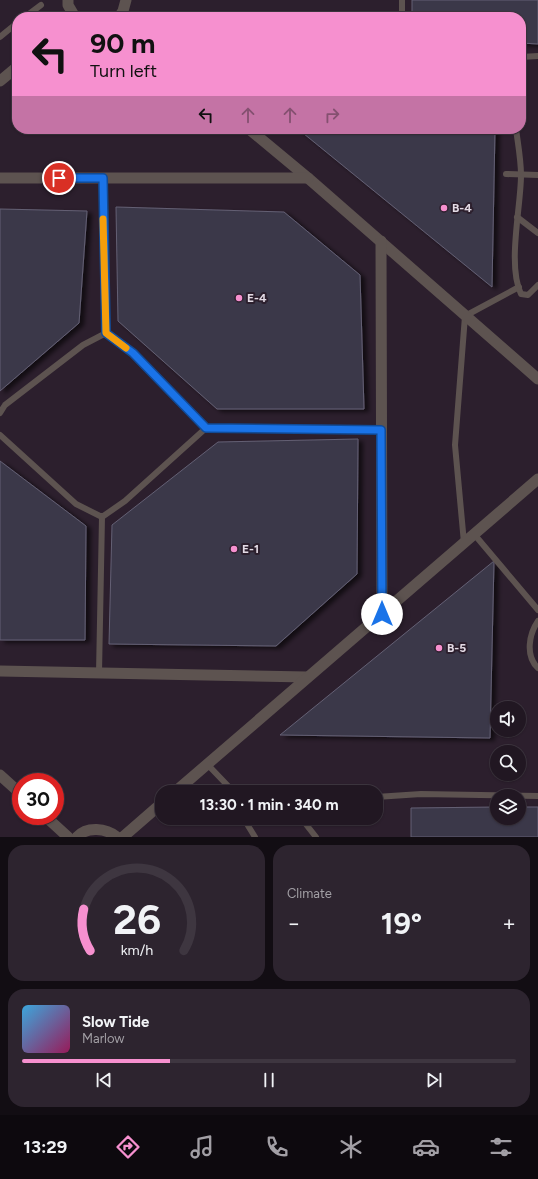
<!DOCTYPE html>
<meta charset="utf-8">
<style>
:root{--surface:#211722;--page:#2d242f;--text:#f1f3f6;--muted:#a29fa5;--line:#3e3640;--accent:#f690cf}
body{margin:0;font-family:Figtree,sans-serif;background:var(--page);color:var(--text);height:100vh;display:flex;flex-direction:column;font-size:15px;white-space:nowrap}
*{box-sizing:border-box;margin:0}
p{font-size:13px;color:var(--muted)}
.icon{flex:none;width:22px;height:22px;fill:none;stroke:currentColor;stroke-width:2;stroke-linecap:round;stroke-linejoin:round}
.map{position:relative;height:837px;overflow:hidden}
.side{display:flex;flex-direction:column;gap:8px;padding:8px;background:#120d13;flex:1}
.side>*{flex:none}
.top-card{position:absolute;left:12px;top:12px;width:514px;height:122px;border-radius:16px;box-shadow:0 1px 3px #0004,0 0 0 1px var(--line);background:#f690cf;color:#111;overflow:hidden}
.tools{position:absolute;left:490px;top:701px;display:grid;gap:8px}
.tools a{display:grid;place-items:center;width:36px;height:36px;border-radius:50%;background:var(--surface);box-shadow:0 1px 3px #0004,0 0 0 1px var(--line);font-size:20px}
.speed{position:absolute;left:12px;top:773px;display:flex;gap:8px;font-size:20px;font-weight:700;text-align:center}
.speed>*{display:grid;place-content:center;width:52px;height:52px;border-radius:50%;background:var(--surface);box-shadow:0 1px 3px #0004,0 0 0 1px var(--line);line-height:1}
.speed .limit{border:6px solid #d22;background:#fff;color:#111}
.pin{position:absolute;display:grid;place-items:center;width:34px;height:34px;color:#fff;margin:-17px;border:2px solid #fff;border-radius:50%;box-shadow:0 1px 4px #0007}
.me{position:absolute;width:44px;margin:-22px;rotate:0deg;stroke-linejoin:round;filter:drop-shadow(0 0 3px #0008)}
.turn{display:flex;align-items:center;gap:14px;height:84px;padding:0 12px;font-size:18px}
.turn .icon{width:52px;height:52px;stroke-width:2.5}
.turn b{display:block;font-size:28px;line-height:34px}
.lanes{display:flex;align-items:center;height:38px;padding:0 12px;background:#0003;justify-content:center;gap:20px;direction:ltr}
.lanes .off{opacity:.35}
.big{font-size:30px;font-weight:700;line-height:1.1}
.side .widget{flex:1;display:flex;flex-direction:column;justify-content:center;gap:6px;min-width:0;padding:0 14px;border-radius:16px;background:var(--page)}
.side .dial{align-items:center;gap:0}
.dial svg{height:104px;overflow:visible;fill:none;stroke:var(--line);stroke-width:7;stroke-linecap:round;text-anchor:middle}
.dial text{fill:var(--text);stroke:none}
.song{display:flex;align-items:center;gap:12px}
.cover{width:48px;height:48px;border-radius:6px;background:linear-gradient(135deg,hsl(200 70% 55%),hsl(330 70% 35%))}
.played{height:4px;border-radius:2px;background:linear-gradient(90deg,var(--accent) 30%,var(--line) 30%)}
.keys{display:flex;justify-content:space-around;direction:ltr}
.heat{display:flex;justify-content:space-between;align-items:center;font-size:22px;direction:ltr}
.side .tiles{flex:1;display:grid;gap:8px;grid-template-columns:1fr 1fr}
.widget:last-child{grid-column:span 2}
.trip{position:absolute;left:155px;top:785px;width:228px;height:40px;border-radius:16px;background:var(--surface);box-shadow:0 1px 3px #0004,0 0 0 1px var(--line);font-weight:700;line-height:40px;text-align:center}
.menu{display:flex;height:64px;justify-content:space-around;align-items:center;background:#0d090e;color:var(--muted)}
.menu .icon{width:28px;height:28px}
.menu .active{color:var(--accent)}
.menu b{font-size:18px;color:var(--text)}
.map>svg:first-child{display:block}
</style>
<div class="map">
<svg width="538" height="837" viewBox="0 0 538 837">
<defs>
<filter id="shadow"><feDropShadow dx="4.5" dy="2.5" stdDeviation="2" flood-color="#0009"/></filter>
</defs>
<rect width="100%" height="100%" fill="#2c1f2d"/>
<!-- building -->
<g fill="#3b384a" stroke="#646074" filter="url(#shadow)">
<polygon points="412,0 538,0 538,44 521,43 521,17 412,17"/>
<polygon points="298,129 495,129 492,287"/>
<polygon points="116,207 284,212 360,275 364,409 217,409 118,321"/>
<polygon points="0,209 87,211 79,323 0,391"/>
<polygon points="358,439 357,574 276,646 109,644 112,525 218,442"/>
<polygon points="0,461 86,526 85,640 0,640"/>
<polygon points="494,561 490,738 280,735"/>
<polygon points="497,807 497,818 519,818 519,807 538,807 538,837 411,837 411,808"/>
</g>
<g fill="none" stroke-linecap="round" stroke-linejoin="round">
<!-- service -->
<g stroke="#5d5350" stroke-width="6">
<polyline points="25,17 41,5"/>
<polyline points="402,17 402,0"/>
<polyline points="0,37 17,23"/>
<polyline points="521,57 538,56"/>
<path d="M516 129C518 144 521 160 521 175 521 207 507 265 521 294L528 295 538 285"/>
<polyline points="506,174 538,175"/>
<polyline points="103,178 106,333 133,353 206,428"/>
<polyline points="517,217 538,233"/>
<polyline points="0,413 5,405 83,345 106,333"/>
<polyline points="0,435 76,504 102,517 125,501 206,428 381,429"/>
<polyline points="474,534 538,610"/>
<polyline points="464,543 455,445 465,316 519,287"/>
<path d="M538 621C529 634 525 656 538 668"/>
<polyline points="99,673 102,517"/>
<polyline points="207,764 230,788 245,792"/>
<polyline points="376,797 421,794 538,796"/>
<polyline points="246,818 247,824 255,837"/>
<polyline points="301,818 316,837"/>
</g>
<!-- minor -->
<g stroke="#5d5350" stroke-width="11">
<polyline points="68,0 68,5 75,17"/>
<polyline points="119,17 123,11 126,0"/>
<polyline points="0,81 17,67"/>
<polyline points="249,129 308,178 538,379"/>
<polyline points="0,178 308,178"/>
<polyline points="381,241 382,614"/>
<polyline points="0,671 307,677"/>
<polyline points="0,775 21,794"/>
<polyline points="175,792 538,479"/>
<polyline points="45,816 68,837"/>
<path d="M77 837C87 826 106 828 117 837"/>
<polyline points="123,837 162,803"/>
</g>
</g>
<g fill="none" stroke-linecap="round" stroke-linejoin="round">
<!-- route casing -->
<g stroke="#114b97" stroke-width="10">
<polyline id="route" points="59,178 103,178 106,333 133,353 206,428 381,430 382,614"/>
</g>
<!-- route -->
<use href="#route" stroke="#1a73e8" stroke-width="7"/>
<!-- slow -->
<polyline stroke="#f59e0b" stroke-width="7" points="103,219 106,333 126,348"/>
</g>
<!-- markers -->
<g fill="#f690cf" stroke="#2c1f2d" stroke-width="1.5">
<circle cx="444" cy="208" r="4"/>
<circle cx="239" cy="298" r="4"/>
<circle cx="234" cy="549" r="4"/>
<circle cx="439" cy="648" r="4"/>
</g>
<g text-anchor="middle" stroke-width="4" stroke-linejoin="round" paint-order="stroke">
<!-- poi labels -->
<g font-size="12" font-weight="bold" fill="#e3dae4" stroke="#2c1f2d" text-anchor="start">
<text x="452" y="212">B-4</text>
<text x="247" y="302">E-4</text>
<text x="242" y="553">E-1</text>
<text x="447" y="652">B-5</text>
</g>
</g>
</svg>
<div class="tools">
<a><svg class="icon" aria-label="sound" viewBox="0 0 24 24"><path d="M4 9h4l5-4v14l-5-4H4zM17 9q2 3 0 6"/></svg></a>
<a><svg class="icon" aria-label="search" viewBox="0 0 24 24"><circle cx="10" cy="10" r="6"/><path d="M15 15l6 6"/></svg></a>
<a><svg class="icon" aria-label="layers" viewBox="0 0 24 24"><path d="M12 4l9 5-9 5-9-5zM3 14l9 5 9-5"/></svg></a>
</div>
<div class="speed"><div class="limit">30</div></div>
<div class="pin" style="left:59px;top:178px;background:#d93025"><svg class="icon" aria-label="arrive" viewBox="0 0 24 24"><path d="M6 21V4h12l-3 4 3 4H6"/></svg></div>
<svg class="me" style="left:382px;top:614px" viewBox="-20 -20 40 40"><circle r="19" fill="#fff"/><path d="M0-13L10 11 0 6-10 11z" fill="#1a73e8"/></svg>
<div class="trip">13:30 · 1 min · 340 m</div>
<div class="top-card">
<div class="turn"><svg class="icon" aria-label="left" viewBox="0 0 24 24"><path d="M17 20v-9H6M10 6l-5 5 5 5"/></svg><div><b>90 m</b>Turn left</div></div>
<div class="lanes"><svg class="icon" aria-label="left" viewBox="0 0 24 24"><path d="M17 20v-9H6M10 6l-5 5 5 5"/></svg><svg class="icon off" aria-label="ahead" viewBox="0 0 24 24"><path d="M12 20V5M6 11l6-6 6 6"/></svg><svg class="icon off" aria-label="ahead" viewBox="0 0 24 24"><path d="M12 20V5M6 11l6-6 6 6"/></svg><svg class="icon off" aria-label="right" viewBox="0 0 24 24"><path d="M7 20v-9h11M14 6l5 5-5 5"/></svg></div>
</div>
</div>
<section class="side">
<div class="tiles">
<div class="widget dial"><svg viewBox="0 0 100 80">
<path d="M14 69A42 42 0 1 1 86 69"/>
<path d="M14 69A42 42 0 0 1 9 37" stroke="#f690cf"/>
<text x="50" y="56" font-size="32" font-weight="700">26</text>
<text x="50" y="72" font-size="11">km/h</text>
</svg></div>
<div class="widget"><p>Climate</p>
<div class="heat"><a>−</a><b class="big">19°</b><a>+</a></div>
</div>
<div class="widget">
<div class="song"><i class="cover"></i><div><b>Slow Tide</b><p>Marlow</p></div></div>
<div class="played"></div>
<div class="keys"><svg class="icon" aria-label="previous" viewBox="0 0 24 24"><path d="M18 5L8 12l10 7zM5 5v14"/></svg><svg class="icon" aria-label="pause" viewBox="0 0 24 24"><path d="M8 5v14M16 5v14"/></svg><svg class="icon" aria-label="next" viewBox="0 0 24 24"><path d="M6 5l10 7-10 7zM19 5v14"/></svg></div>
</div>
</div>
</section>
<nav class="menu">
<b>13:29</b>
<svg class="icon active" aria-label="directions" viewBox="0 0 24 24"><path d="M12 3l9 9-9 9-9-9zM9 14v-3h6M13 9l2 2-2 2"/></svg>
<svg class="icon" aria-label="music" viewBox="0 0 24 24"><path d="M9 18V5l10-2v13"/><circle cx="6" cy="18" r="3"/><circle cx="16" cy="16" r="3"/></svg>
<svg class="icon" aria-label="phone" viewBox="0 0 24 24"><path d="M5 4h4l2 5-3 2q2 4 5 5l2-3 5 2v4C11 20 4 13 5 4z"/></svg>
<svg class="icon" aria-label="climate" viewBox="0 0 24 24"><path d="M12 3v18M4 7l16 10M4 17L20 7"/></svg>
<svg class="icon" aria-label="car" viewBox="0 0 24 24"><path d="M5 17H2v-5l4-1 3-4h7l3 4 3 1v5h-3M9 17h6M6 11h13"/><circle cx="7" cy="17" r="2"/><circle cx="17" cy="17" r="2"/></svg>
<svg class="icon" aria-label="filters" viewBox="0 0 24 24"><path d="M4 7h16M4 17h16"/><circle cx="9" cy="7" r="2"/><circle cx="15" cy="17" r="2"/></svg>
</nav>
